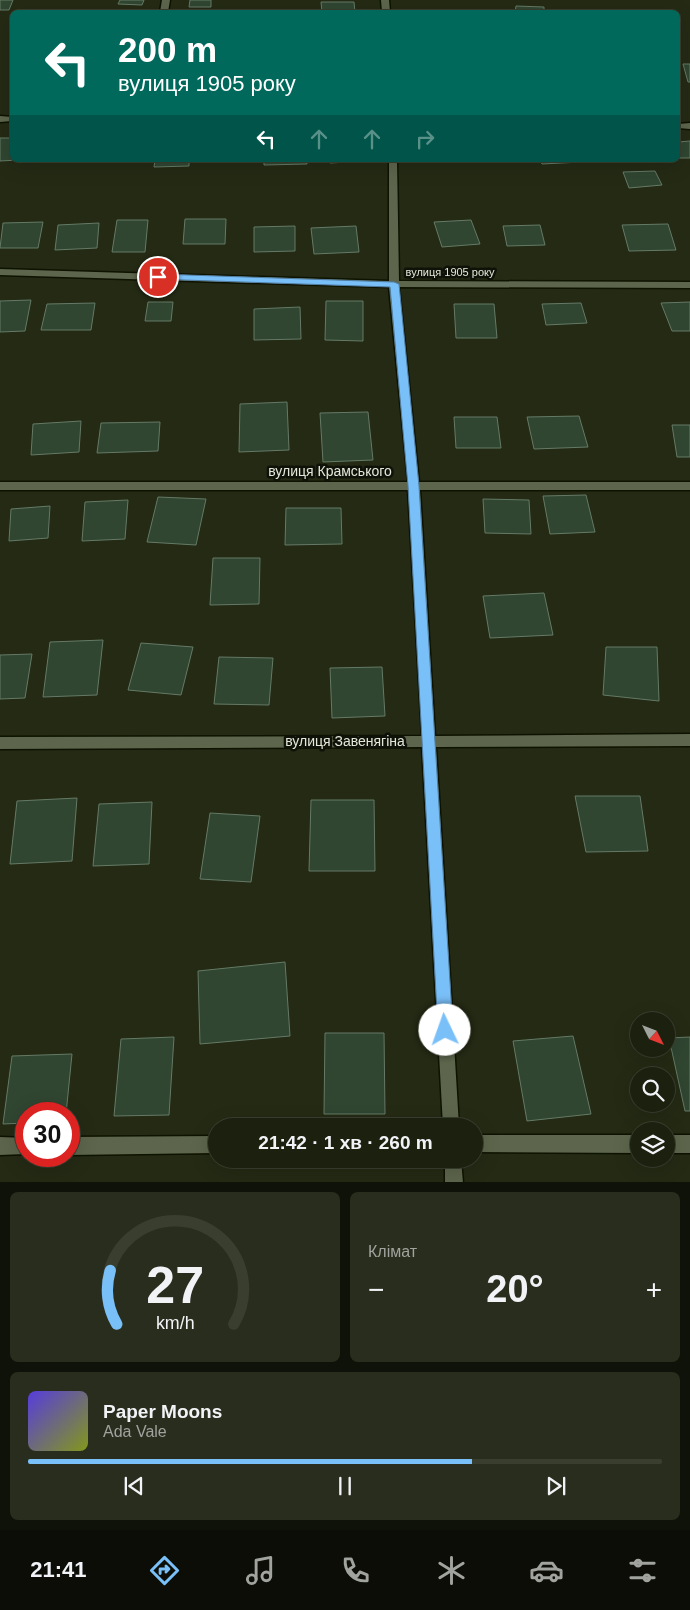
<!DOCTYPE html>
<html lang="uk">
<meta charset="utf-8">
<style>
:root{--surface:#1b200f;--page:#282d1d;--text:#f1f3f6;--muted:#a0a39e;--line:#393e2f;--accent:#79bff8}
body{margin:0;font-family:Arial,sans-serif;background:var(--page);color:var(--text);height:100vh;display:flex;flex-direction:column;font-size:19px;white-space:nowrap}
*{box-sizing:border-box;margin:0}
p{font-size:16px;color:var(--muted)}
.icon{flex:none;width:28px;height:28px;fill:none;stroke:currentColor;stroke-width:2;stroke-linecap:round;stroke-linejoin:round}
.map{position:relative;height:1182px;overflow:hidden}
.sheet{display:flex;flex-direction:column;gap:10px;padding:10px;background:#0f1208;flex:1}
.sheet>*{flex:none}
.hud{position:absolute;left:10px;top:10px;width:670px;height:152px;border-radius:8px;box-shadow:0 5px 20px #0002,0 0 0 1px var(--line);background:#00695c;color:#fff;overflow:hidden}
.needle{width:32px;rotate:132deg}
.tools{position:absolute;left:630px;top:1012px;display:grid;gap:10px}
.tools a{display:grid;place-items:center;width:45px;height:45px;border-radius:50%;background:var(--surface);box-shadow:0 5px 20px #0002,0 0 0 1px var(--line);font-size:25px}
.speed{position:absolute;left:15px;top:1102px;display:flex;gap:10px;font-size:25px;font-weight:700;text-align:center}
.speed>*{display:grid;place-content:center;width:65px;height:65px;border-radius:50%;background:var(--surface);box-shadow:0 5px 20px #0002,0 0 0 1px var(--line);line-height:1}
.speed .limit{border:8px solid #d22;background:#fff;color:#111}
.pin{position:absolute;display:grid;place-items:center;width:42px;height:42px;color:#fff;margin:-21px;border:2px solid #fff;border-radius:50%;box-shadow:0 1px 5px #0007}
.me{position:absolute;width:55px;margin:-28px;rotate:357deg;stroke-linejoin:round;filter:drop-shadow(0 0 4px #0008)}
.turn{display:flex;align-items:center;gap:18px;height:105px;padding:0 25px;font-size:22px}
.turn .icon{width:65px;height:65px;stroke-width:2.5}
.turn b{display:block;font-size:35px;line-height:42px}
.lanes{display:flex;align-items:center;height:48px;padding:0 25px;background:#0003;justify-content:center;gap:25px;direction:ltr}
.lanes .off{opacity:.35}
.big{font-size:38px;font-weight:700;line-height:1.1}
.sheet .card{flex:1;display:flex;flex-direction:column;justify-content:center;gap:8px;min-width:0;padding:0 18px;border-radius:8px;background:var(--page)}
.sheet .dial{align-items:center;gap:0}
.dial svg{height:130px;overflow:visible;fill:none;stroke:var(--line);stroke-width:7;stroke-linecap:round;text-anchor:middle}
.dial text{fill:var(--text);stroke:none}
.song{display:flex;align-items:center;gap:15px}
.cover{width:60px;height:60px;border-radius:8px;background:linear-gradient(135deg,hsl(250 70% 55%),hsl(70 70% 35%))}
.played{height:5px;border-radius:2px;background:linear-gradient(90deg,var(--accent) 70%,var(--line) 70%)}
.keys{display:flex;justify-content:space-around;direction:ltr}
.heat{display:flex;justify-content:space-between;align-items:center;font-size:28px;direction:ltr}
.sheet .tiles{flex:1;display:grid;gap:10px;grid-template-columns:1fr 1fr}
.card:last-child{grid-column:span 2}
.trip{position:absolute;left:208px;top:1118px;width:275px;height:50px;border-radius:25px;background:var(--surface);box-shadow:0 5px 20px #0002,0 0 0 1px var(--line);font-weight:700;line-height:50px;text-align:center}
.menu{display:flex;height:80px;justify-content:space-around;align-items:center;background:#0b0d06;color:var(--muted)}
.menu .icon{width:35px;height:35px}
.menu .selected{color:var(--accent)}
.menu b{font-size:22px;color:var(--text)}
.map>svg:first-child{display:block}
</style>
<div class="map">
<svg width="690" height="1183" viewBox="0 0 690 1183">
<rect width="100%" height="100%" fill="#242a14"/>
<!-- building -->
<g fill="#304631" stroke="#657a66">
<polygon points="0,0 13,0 9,10 0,10"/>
<polygon points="120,0 144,0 142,5 118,4"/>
<polygon points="190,0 211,0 211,7 189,7"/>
<polygon points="321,2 354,2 355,12 322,12"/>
<polygon points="516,6 544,7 544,12 515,12"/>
<polygon points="683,64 690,64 690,82 688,82"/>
<polygon points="0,138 12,138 12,160 19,160 0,161"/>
<polygon points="690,141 690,158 678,158 678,142"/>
<polygon points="155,160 189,160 189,166 154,167"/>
<polygon points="203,160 247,160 202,162"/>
<polygon points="264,160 307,160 307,164 264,165"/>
<polygon points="329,160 364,160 365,161 330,163"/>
<polygon points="540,160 580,160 581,162 542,164"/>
<polygon points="655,171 662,185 629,188 623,172"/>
<polygon points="185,219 226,219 225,244 183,244"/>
<polygon points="117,220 148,220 145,252 112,252"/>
<polygon points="471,220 480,244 442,247 434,222"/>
<polygon points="43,222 38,248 0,248 3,223"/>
<polygon points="99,223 97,248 55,250 58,225"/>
<polygon points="668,224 676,250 629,251 622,225"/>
<polygon points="540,225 545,245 507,246 503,226"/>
<polygon points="295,226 295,251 254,252 254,227"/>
<polygon points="356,226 359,252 314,254 311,228"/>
<polygon points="31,300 25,331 0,332 0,301"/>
<polygon points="326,301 363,301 363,341 325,340"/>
<polygon points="148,302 173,302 171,321 145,321"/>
<polygon points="690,302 690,331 672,331 661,303"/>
<polygon points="95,303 91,330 41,330 47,304"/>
<polygon points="581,303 587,323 546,325 542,304"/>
<polygon points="454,304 494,304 497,338 456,338"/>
<polygon points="300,307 301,339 254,340 254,309"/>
<polygon points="287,402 289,450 239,452 240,404"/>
<polygon points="368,412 373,460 323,462 320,413"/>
<polygon points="579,416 588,447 534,449 527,417"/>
<polygon points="454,417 497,417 501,448 456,448"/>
<polygon points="81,421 79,452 31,455 33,424"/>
<polygon points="160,422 158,451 97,453 101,423"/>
<polygon points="672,425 690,425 690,457 677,457"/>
<polygon points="586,495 595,532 550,534 543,496"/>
<polygon points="158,497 206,499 196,545 147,542"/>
<polygon points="483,499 529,500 531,534 485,533"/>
<polygon points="128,500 125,539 82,541 85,502"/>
<polygon points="50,506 48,538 9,541 11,509"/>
<polygon points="286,508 341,508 342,544 285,545"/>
<polygon points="213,558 260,558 259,604 210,605"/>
<polygon points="544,593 553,635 490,638 483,596"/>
<polygon points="103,640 97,695 43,697 50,642"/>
<polygon points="141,643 193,647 181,695 128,690"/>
<polygon points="606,647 657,647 659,701 603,695"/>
<polygon points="32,654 25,698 0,699 0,655"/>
<polygon points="219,657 273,658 269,705 214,704"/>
<polygon points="382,667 385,716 332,718 330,668"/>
<polygon points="575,796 640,796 648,851 586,852"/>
<polygon points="77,798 72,861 10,864 17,801"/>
<polygon points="311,800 374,800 375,871 309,871"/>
<polygon points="152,802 149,864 93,866 99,804"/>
<polygon points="210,813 260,816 251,882 200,879"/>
<polygon points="285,962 290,1036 200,1044 198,971"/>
<polygon points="325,1033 384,1033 385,1114 324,1114"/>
<polygon points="573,1036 591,1114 527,1121 513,1041"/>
<polygon points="174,1037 169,1115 114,1116 121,1039"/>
<polygon points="690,1037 690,1111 685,1111 669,1038"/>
<polygon points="72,1054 66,1114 26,1114 26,1123 3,1124 12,1056"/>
</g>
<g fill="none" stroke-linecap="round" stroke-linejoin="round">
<!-- minor casing -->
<g stroke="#0e1301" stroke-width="3">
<g id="minor">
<polygon points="162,0 170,0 168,12 160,12"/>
<polygon points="381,0 389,0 390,12 382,12"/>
<polygon points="0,116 12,117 12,121 0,122"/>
<polygon points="690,123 690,129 678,128 678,124"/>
<polygon points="389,160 397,160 399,281 690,282 690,288 399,287 419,482 690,482 690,490 420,490 435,736 690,734 690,746 436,747 459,1126 443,1126 422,747 0,749 0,737 422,736 408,490 0,490 0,482 408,482 389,287 0,275 0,269 389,281"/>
<polygon points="474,1135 639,1135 639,1153 474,1152"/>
<rect x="666" y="1135" width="24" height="18"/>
<polygon points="0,1137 26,1138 26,1154 0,1155"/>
<polygon points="69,1137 216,1136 216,1153 69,1155"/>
<polygon points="445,1159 461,1159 463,1183 445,1183"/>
</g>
</g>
<!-- minor -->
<use href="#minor" fill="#5d654c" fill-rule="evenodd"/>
</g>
<!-- route -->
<polygon fill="#79bff8" stroke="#4f7ca1" points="158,274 394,282 399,284 419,486 453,1030 451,1035 445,1037 440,1035 438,1030 408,486 390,287 154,279 153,277"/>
<g text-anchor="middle" stroke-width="5" stroke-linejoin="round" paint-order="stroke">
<!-- far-street labels -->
<g font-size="11" fill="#e4e8da" stroke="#0f1208">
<text x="450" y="276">вулиця 1905 року</text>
</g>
<!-- street labels -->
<g font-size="14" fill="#e4e8da" stroke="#0f1208">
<text x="330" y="476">вулиця Крамського</text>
<text x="345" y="746">вулиця Завенягіна</text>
</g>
</g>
</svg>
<div class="tools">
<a><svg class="needle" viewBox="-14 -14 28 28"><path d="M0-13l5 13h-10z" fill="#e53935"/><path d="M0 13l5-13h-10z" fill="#a0a39e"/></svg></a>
<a><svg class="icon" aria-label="search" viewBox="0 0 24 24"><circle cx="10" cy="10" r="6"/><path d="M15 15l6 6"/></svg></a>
<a><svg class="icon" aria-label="layers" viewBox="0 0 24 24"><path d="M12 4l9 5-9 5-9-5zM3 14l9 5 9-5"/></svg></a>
</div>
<div class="speed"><div class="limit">30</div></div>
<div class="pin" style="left:158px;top:277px;background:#d93025"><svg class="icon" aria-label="arrive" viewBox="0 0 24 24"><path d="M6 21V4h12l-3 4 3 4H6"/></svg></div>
<svg class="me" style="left:445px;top:1030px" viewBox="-20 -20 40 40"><circle r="19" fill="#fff"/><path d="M0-13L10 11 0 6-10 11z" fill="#79bff8"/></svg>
<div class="trip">21:42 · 1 хв · 260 m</div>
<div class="hud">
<div class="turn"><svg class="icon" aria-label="left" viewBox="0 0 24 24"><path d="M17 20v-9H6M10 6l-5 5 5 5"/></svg><div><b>200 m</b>вулиця 1905 року</div></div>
<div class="lanes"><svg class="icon" aria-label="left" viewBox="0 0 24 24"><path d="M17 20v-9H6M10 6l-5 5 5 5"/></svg><svg class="icon off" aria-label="ahead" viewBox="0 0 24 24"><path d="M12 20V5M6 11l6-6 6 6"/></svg><svg class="icon off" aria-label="ahead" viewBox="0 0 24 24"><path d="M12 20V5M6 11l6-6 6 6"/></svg><svg class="icon off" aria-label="right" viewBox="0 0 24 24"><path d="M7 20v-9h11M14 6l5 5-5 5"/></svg></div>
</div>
</div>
<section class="sheet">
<div class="tiles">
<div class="card dial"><svg viewBox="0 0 100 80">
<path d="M14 69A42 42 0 1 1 86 69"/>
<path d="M14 69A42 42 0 0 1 10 36" stroke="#79bff8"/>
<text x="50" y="56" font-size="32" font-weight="700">27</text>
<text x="50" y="72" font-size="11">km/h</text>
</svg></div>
<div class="card"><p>Клімат</p>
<div class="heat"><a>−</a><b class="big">20°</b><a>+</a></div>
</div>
<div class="card">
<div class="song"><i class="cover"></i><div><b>Paper Moons</b><p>Ada Vale</p></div></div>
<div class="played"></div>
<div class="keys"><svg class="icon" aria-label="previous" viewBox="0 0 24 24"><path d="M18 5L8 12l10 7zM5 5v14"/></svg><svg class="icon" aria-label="pause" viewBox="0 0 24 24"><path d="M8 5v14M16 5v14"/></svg><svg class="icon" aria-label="next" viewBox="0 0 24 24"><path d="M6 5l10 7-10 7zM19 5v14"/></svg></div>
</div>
</div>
</section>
<nav class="menu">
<b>21:41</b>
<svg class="icon selected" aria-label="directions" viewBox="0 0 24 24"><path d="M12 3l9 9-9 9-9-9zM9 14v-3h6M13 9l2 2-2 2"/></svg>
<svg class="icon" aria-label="music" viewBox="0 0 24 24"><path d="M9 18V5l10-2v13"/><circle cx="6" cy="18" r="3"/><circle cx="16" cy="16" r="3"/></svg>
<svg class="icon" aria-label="phone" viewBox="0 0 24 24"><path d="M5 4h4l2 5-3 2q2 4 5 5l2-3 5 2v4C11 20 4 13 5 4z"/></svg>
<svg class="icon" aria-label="climate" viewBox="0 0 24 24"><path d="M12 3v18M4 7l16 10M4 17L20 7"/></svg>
<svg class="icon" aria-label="car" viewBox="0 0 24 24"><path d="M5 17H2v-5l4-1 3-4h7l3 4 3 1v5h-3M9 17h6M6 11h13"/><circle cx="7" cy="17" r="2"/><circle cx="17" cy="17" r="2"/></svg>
<svg class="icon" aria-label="filters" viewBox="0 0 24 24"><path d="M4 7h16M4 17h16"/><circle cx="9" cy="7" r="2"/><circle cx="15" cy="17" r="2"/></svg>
</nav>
